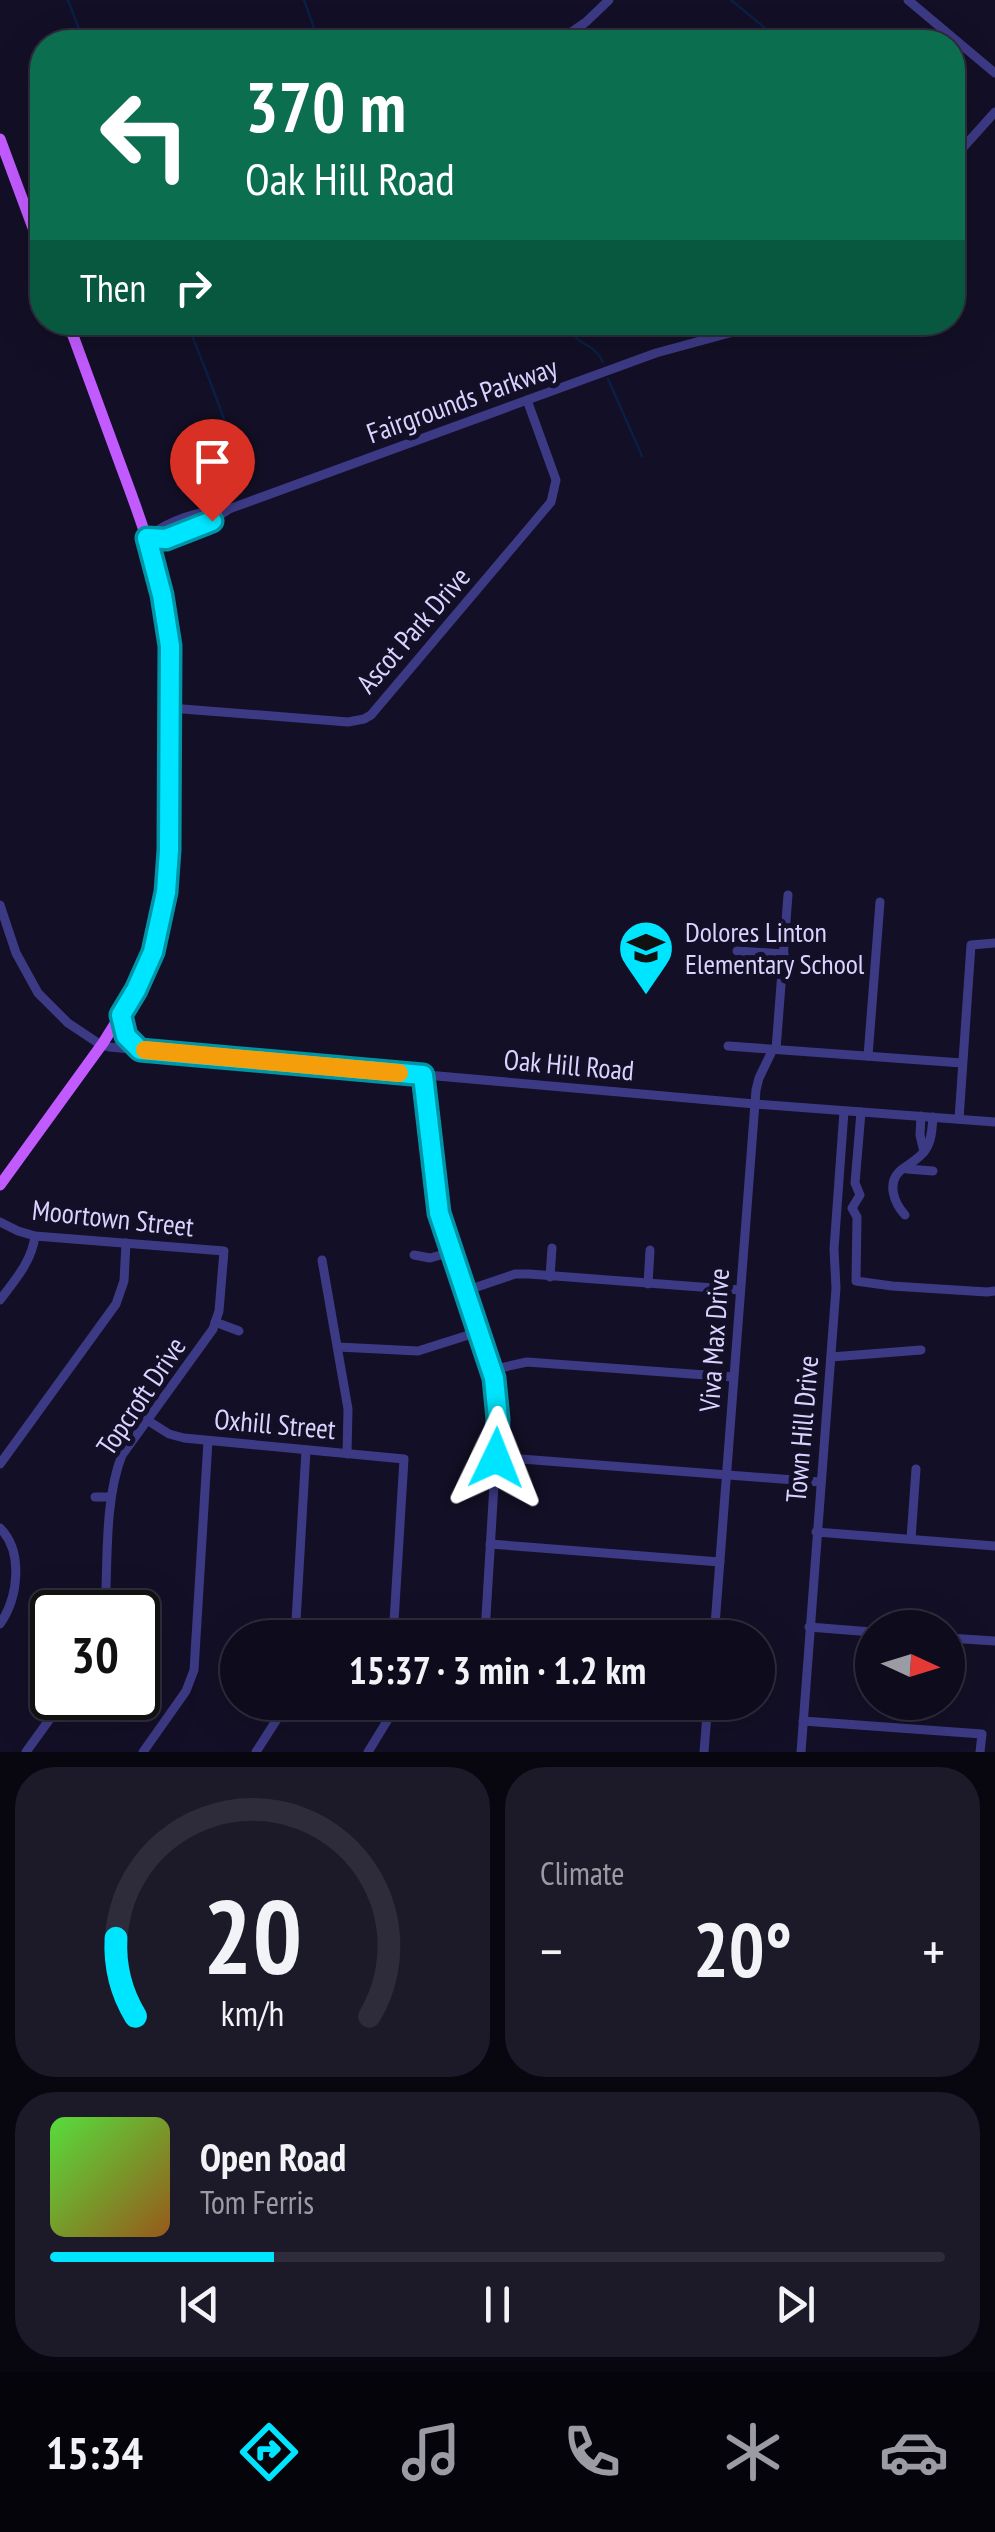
<!DOCTYPE html>
<meta charset="utf-8">
<style>
:root{--surface:#0e0b1c;--page:#1c1929;--text:#f1f3f6;--muted:#9b9ba3;--line:#2e2b3b;--accent:#00e5ff}
body{margin:0;font-family:"PT Sans Narrow",sans-serif;background:var(--page);color:var(--text);height:100vh;display:flex;flex-direction:column;font-size:38px;white-space:nowrap}
*{box-sizing:border-box;margin:0}
p{font-size:32px;color:var(--muted)}
.icon{flex:none;width:55px;height:55px;fill:none;stroke:currentColor;stroke-width:2;stroke-linecap:round;stroke-linejoin:round}
.map{position:relative;height:1752px;overflow:hidden}
.side{display:flex;flex-direction:column;gap:15px;padding:15px;background:#08060f;flex:1}
.side>*{flex:none}
.guide{position:absolute;left:30px;top:30px;width:935px;height:305px;border-radius:40px;box-shadow:0 10px 40px #0002,0 0 0 2px var(--line);background:#0b6e4f;color:#fff;overflow:hidden}
.needle{width:65px;rotate:94deg}
.tools{position:absolute;left:855px;top:1610px;display:grid;gap:20px}
.tools a{display:grid;place-items:center;width:110px;height:110px;border-radius:50%;background:var(--surface);box-shadow:0 10px 40px #0002,0 0 0 2px var(--line);font-size:50px}
.speed{position:absolute;left:30px;top:1590px;display:flex;gap:20px;font-size:50px;font-weight:700;text-align:center}
.speed>*{display:grid;place-content:center;width:130px;height:130px;border-radius:50%;background:var(--surface);box-shadow:0 10px 40px #0002,0 0 0 2px var(--line);line-height:1}
.speed .limit{border:5px solid #111;border-radius:15px;background:#fff;color:#111}
.pin{position:absolute;display:grid;place-items:center;width:85px;height:85px;color:#fff;margin:-102px -42px;border-radius:50% 50% 50% 0;rotate:-45deg;box-shadow:0 0 10px #0007}
.pin .icon{rotate:45deg}
.me{position:absolute;width:110px;margin:-55px;rotate:2deg;stroke-linejoin:round;filter:drop-shadow(0 0 8px #0008)}
.turn{display:flex;align-items:center;gap:35px;height:210px;padding:0 50px;font-size:45px}
.turn .icon{width:130px;height:130px;stroke-width:2.5}
.turn b{display:block;font-size:70px;line-height:85px}
.then{display:flex;align-items:center;height:95px;padding:0 50px;background:#0003;gap:20px;font-size:38px}
.big{font-size:75px;font-weight:600;line-height:1.1}
.side .widget{flex:1;display:flex;flex-direction:column;justify-content:center;gap:15px;min-width:0;padding:0 35px;border-radius:40px;background:var(--page)}
.side .dial{align-items:center;gap:0}
.dial svg{height:260px;overflow:visible;fill:none;stroke:var(--line);stroke-width:7;stroke-linecap:round;text-anchor:middle}
.dial text{fill:var(--text);stroke:none}
.song{display:flex;align-items:center;gap:30px}
.cover{width:120px;height:120px;border-radius:15px;background:linear-gradient(135deg,hsl(110 70% 55%),hsl(30 70% 35%))}
.played{height:10px;border-radius:5px;background:linear-gradient(90deg,var(--accent) 25%,var(--line) 25%)}
.keys{display:flex;justify-content:space-around;direction:ltr}
.heat{display:flex;justify-content:space-between;align-items:center;font-size:55px;direction:ltr}
.side .tiles{flex:1;display:grid;gap:15px;grid-template-columns:1fr 1fr}
.widget:last-child{grid-column:span 2}
.trip{position:absolute;left:220px;top:1620px;width:555px;height:100px;border-radius:50px;background:var(--surface);box-shadow:0 10px 40px #0002,0 0 0 2px var(--line);font-weight:600;line-height:100px;text-align:center}
.menu{display:flex;height:160px;justify-content:space-around;align-items:center;background:#06040b;color:var(--muted)}
.menu .icon{width:70px;height:70px}
.menu .active{color:var(--accent)}
.menu b{font-size:45px;color:var(--text)}
.map>svg:first-child{display:block}
</style>
<div class="map">
<svg width="995" height="1752" viewBox="0 0 995 1752">
<rect width="100%" height="100%" fill="#130f26"/>
<g fill="none" stroke-linecap="round" stroke-linejoin="round">
<!-- stream -->
<g stroke="#0a1f44" stroke-width="2.5">
<polyline points="68,0 84,42"/>
<polyline points="304,0 319,42"/>
<polyline points="731,0 782,42"/>
<path d="M187 322C207 377 236 436 241 493"/>
<path d="M567 322C577 349 592 340 603 362"/>
<polyline points="608,379 642,456"/>
</g>
<!-- minor -->
<g stroke="#3d3a85" stroke-width="9">
<polyline points="908,0 995,73"/>
<polyline points="557,42 586,22 609,0"/>
<polyline points="952,160 995,112"/>
<path d="M148 537C170 520 199 511 226 509"/>
<path d="M147 538C177 539 205 526 229 509L656 353 770 322"/>
<polyline points="170,708 348,722 364,719 371,715 551,502 556,480 527,400"/>
<polyline points="0,905 16,953 38,993 68,1023 101,1045 109,1047 755,1104 995,1122"/>
<polyline points="737,951 784,954"/>
<polyline points="121,1015 127,1036 138,1048"/>
<polyline points="728,1046 962,1063"/>
<polyline points="776,1049 788,895"/>
<polyline points="868,1056 880,902"/>
<polyline points="423,1075 439,1213 488,1358 494,1378 498,1419 485,1633 547,1638"/>
<polyline points="861,1112 855,1183 860,1195 852,1208 857,1217 856,1281 892,1286 987,1292 995,1291"/>
<polyline points="921,1116 920,1135 924,1152"/>
<polyline points="959,1119 971,945 995,943"/>
<polyline points="907,1169 933,1171"/>
<path d="M905 1215C895 1204 886 1184 900 1171 909 1163 919 1160 926 1149 932 1140 932 1128 933 1117"/>
<path d="M0 1222 18 1231 35 1236 224 1251 219 1311 213 1329 122 1455C104 1500 108 1564 105 1612"/>
<polyline points="414,1255 430,1258 452,1252"/>
<polyline points="322,1260 348,1409 347,1454"/>
<polyline points="550,1277 552,1248"/>
<polyline points="648,1284 650,1250"/>
<polyline points="465,1291 515,1274 529,1274 740,1290"/>
<path d="M0 1300C15 1280 32 1261 35 1236"/>
<polyline points="215,1322 239,1331"/>
<polyline points="338,1347 418,1351 478,1332"/>
<polyline points="831,1357 921,1350"/>
<polyline points="491,1370 527,1362 733,1377"/>
<polyline points="147,1420 169,1434 184,1438 404,1459 393,1638"/>
<polyline points="496,1457 820,1482"/>
<polyline points="0,1464 116,1304 124,1281 126,1243"/>
<polyline points="95,1497 111,1497"/>
<path d="M0 1528C24 1552 18 1598 0 1624"/>
<polyline points="816,1532 995,1546"/>
<polyline points="911,1539 916,1469"/>
<polyline points="490,1544 720,1562"/>
<polyline points="809,1627 872,1632"/>
<polyline points="295,1638 306,1450"/>
<polyline points="714,1638 756,1090 759,1078 773,1049"/>
<polyline points="948,1638 995,1641"/>
<polyline points="803,1721 982,1734 980,1752"/>
<polyline points="26,1752 65,1698"/>
<polyline points="143,1752 186,1691 194,1670 208,1441"/>
<polyline points="256,1752 288,1702"/>
<polyline points="368,1752 387,1721 389,1702"/>
<polyline points="704,1752 708,1702"/>
<polyline points="801,1752 836,1288 834,1249 844,1111"/>
</g>
<!-- major -->
<g stroke="#c25bff" stroke-width="11">
<polyline points="0,139 42,252"/>
<path d="M0 1185 103 1043 136 990 153 952 166 892 169 850 171 665C169 596 146 533 122 469 104 420 86 371 68 322"/>
</g>
</g>
<g fill="none" stroke-linecap="round" stroke-linejoin="round">
<!-- route casing -->
<g stroke="#0095a6" stroke-width="25">
<polyline id="route" points="212,521 166,539 147,538 162,595 170,646 169,850 166,892 153,952 136,990 121,1015 126,1036 140,1050 423,1075 439,1213 494,1378 498,1419 496,1458"/>
</g>
<!-- route -->
<use href="#route" stroke="#00e5ff" stroke-width="18"/>
<!-- slow -->
<polyline stroke="#f59e0b" stroke-width="18" points="145,1050 399,1073"/>
</g>
<!-- icons -->
<defs>
<g id="school-pin" transform="scale(2.875)"><path d="M0 17L-7.5 6A9.5 9.5 0 1 1 7.5 6Z" fill="#00e5ff" stroke="#130f26"/><path d="M0-5L7-2L0 1L-7-2ZM-4 1L0 2.5L4 1V4Q0 6-4 4Z" fill="#111"/></g>
</defs>
<g fill-rule="evenodd">
<use href="#school-pin" x="646" y="948"/>
</g>
<g text-anchor="middle" stroke-width="10" stroke-linejoin="round" paint-order="stroke">
<!-- street labels -->
<g font-size="28" fill="#d9d4ff" stroke="#130f26">
<text transform="translate(462 400) rotate(-20)" y="10">Fairgrounds Parkway</text>
<text transform="translate(413 630) rotate(-49)" y="10">Ascot Park Drive</text>
<text transform="translate(569 1065) rotate(5)" y="10">Oak Hill Road</text>
<text transform="translate(113 1218) rotate(6)" y="10">Moortown Street</text>
<text transform="translate(714 1340) rotate(-86)" y="10">Viva Max Drive</text>
<text transform="translate(141 1396) rotate(-56)" y="10">Topcroft Drive</text>
<text transform="translate(275 1424) rotate(5)" y="10">Oxhill Street</text>
<text transform="translate(802 1429) rotate(-85)" y="10">Town Hill Drive</text>
</g>
<!-- poi labels -->
<g font-size="28" fill="#d9d4ff" stroke="#130f26" text-anchor="start">
<text x="685" y="942">Dolores Linton<tspan x="685" dy="32">Elementary School</tspan></text>
</g>
</g>
</svg>
<div class="tools">
<a><svg class="needle" viewBox="-14 -14 28 28"><path d="M0-13l5 13h-10z" fill="#e53935"/><path d="M0 13l5-13h-10z" fill="#9b9ba3"/></svg></a>
</div>
<div class="speed"><div class="limit">30</div></div>
<div class="pin" style="left:212px;top:521px;background:#d93025"><svg class="icon" aria-label="arrive" viewBox="0 0 24 24"><path d="M6 21V4h12l-3 4 3 4H6"/></svg></div>
<svg class="me" style="left:496px;top:1458px" viewBox="-20 -20 40 40"><path d="M0-17L14 15 0 8-14 15z" fill="#00e5ff" stroke="#fff" stroke-width="4"/></svg>
<div class="trip">15:37 · 3 min · 1.2 km</div>
<div class="guide">
<div class="turn"><svg class="icon" aria-label="left" viewBox="0 0 24 24"><path d="M17 20v-9H6M10 6l-5 5 5 5"/></svg><div><b>370 m</b>Oak Hill Road</div></div>
<div class="then">Then<svg class="icon" aria-label="right" viewBox="0 0 24 24"><path d="M7 20v-9h11M14 6l5 5-5 5"/></svg></div>
</div>
</div>
<section class="side">
<div class="tiles">
<div class="widget dial"><svg viewBox="0 0 100 80">
<path d="M14 69A42 42 0 1 1 86 69"/>
<path d="M14 69A42 42 0 0 1 8 45" stroke="#00e5ff"/>
<text x="50" y="56" font-size="32" font-weight="700">20</text>
<text x="50" y="72" font-size="11">km/h</text>
</svg></div>
<div class="widget"><p>Climate</p>
<div class="heat"><a>−</a><b class="big">20°</b><a>+</a></div>
</div>
<div class="widget">
<div class="song"><i class="cover"></i><div><b>Open Road</b><p>Tom Ferris</p></div></div>
<div class="played"></div>
<div class="keys"><svg class="icon" aria-label="previous" viewBox="0 0 24 24"><path d="M18 5L8 12l10 7zM5 5v14"/></svg><svg class="icon" aria-label="pause" viewBox="0 0 24 24"><path d="M8 5v14M16 5v14"/></svg><svg class="icon" aria-label="next" viewBox="0 0 24 24"><path d="M6 5l10 7-10 7zM19 5v14"/></svg></div>
</div>
</div>
</section>
<nav class="menu">
<b>15:34</b>
<svg class="icon active" aria-label="directions" viewBox="0 0 24 24"><path d="M12 3l9 9-9 9-9-9zM9 14v-3h6M13 9l2 2-2 2"/></svg>
<svg class="icon" aria-label="music" viewBox="0 0 24 24"><path d="M9 18V5l10-2v13"/><circle cx="6" cy="18" r="3"/><circle cx="16" cy="16" r="3"/></svg>
<svg class="icon" aria-label="phone" viewBox="0 0 24 24"><path d="M5 4h4l2 5-3 2q2 4 5 5l2-3 5 2v4C11 20 4 13 5 4z"/></svg>
<svg class="icon" aria-label="climate" viewBox="0 0 24 24"><path d="M12 3v18M4 7l16 10M4 17L20 7"/></svg>
<svg class="icon" aria-label="car" viewBox="0 0 24 24"><path d="M5 17H2v-5l4-1 3-4h7l3 4 3 1v5h-3M9 17h6M6 11h13"/><circle cx="7" cy="17" r="2"/><circle cx="17" cy="17" r="2"/></svg>
</nav>
